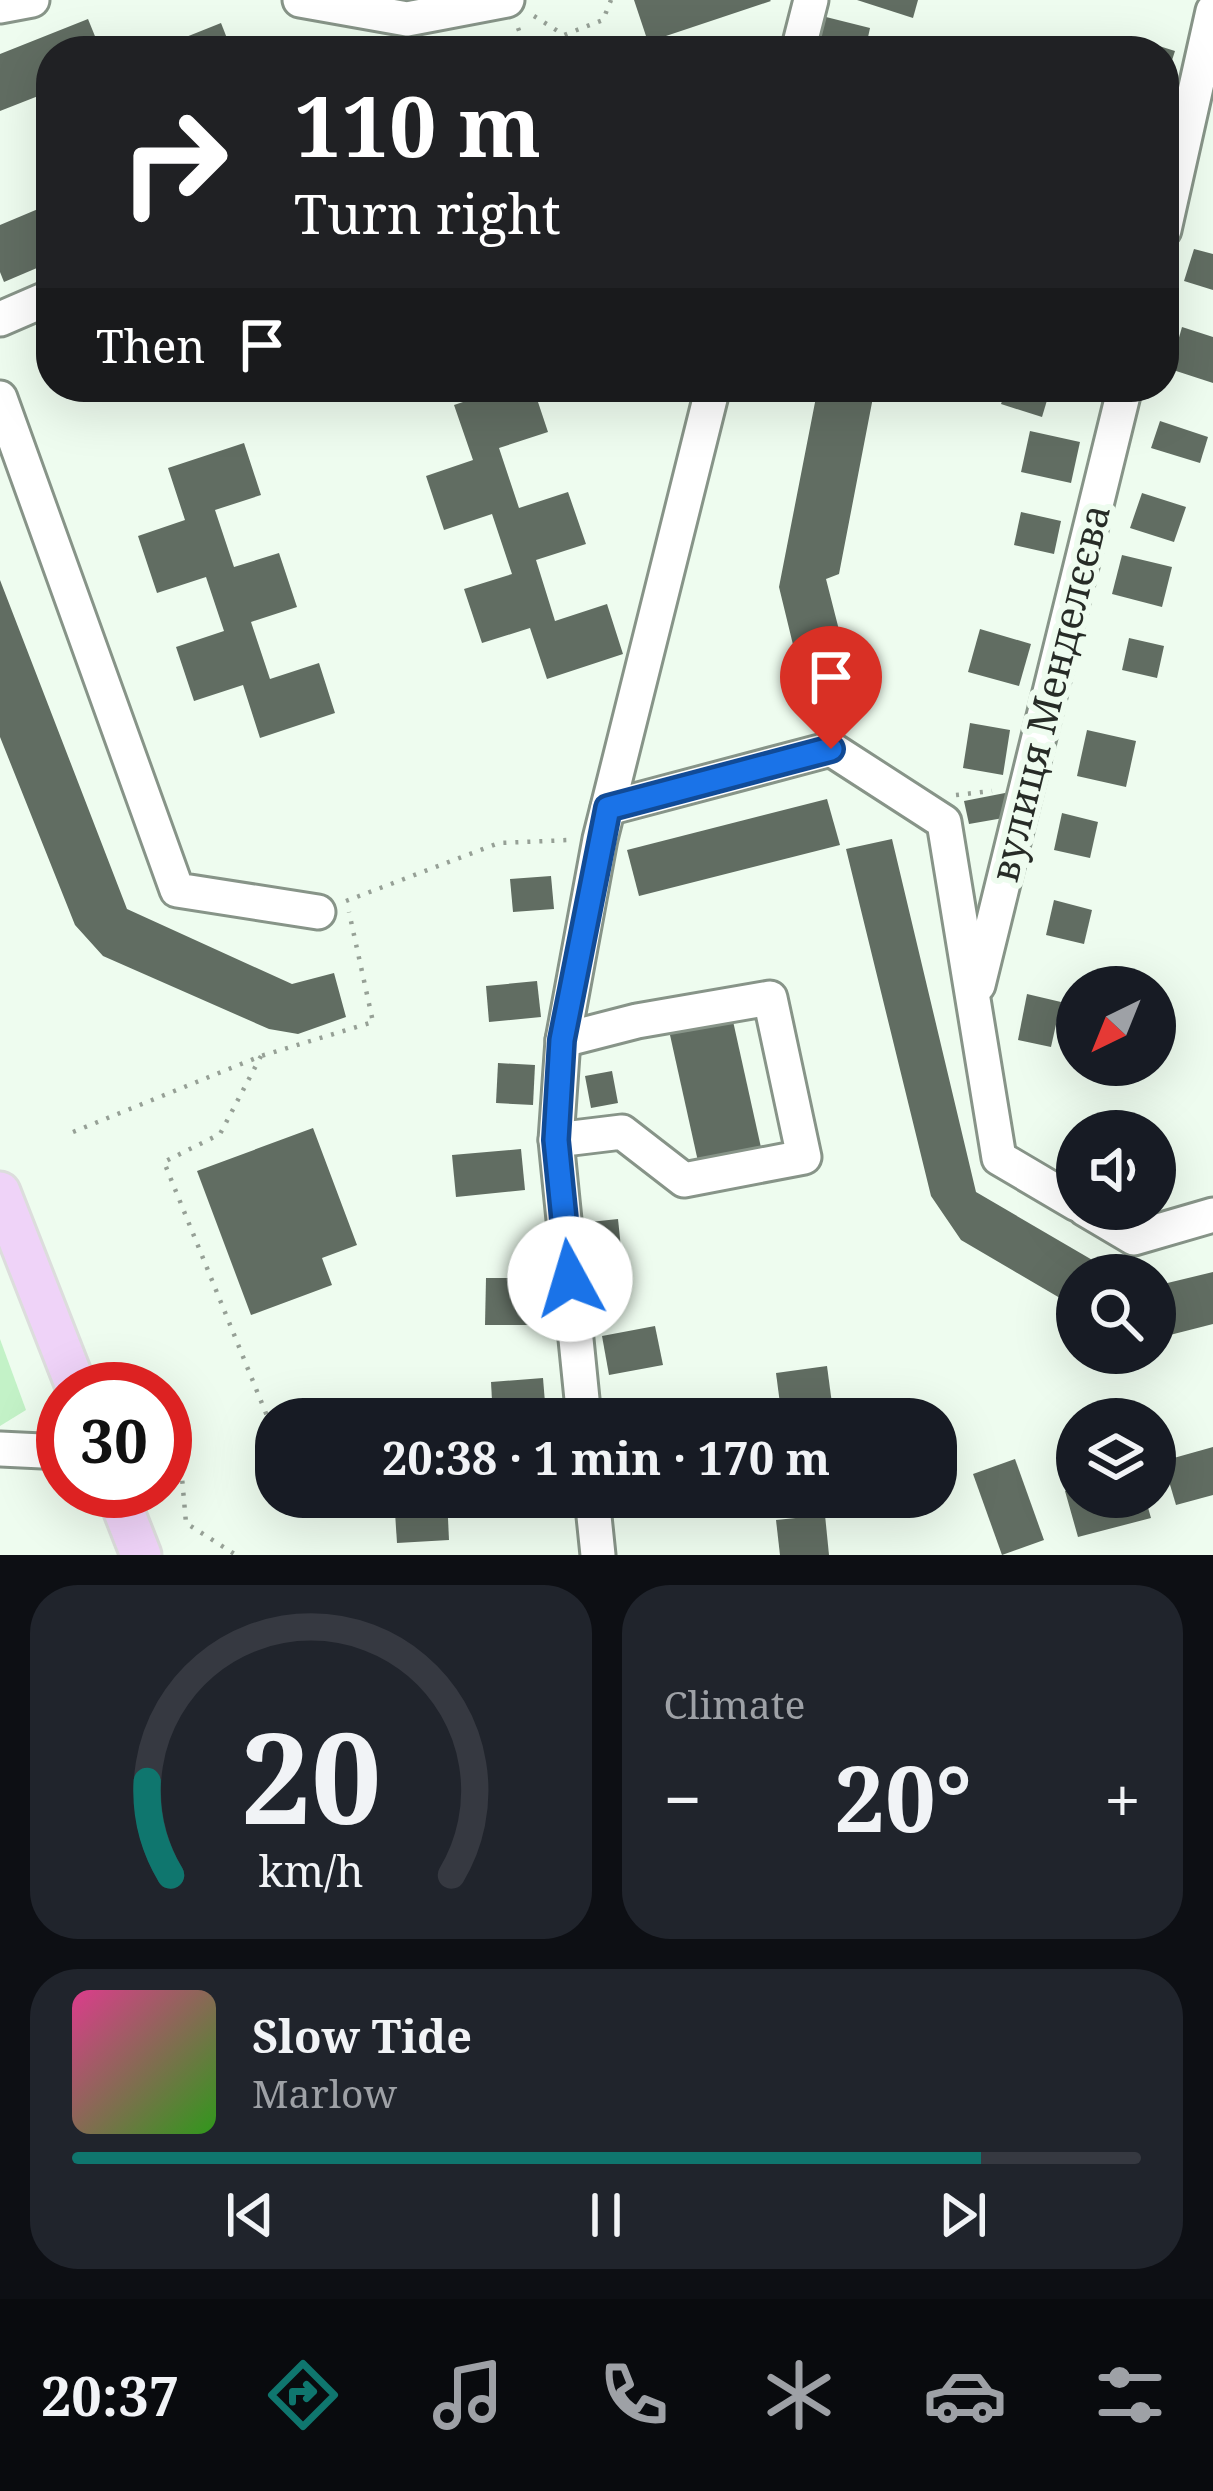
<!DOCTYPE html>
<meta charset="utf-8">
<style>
:root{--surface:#171b24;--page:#20242c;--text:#f1f3f6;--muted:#9ea1a6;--line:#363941;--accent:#0f766e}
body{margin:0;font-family:"Noto Serif",serif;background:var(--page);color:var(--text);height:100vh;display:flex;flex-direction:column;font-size:45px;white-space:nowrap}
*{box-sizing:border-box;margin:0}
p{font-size:39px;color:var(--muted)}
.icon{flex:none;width:66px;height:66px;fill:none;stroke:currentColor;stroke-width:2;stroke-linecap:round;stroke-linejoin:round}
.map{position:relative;height:1555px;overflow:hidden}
.sheet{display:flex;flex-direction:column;gap:30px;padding:30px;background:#0d0f14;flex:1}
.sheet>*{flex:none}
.guide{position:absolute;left:36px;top:36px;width:1143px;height:366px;border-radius:48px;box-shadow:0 12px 48px #0002;background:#202124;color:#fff;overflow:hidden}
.needle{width:78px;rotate:223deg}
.fabs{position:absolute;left:1056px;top:966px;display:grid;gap:24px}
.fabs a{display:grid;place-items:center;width:120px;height:120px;border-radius:50%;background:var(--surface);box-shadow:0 12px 48px #0002;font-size:60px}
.speed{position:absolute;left:36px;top:1362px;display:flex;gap:24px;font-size:60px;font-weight:700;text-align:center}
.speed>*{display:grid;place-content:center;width:156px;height:156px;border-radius:50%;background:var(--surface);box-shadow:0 12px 48px #0002;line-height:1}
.speed .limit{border:18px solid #d22;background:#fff;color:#111}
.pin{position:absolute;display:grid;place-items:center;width:102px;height:102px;color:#fff;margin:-123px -51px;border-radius:50% 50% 50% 0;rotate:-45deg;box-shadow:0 0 12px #0007}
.pin .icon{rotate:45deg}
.me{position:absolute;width:132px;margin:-66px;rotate:354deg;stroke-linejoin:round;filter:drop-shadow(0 0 9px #0008)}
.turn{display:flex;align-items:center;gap:42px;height:252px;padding:0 60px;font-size:54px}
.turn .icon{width:156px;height:156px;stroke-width:2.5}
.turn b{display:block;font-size:84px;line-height:102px}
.then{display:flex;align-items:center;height:114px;padding:0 60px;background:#0003;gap:24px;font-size:45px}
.big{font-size:90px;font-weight:700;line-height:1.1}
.sheet .widget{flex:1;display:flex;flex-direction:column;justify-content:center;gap:18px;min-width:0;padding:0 42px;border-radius:48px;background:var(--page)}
.sheet .dial{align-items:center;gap:0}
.dial svg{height:312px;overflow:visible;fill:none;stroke:var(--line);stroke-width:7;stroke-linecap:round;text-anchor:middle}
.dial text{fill:var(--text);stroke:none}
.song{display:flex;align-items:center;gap:36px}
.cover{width:144px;height:144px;border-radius:18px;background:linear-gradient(135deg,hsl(330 70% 55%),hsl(110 70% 35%))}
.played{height:12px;border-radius:6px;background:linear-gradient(90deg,var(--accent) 85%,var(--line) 85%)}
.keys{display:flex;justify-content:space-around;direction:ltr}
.heat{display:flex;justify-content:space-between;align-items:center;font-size:66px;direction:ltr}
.sheet .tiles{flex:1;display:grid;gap:30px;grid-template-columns:1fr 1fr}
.widget:last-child{grid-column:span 2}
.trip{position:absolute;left:255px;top:1398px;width:702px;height:120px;border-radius:48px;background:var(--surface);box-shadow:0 12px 48px #0002;font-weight:700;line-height:120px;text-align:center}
.dock{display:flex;height:192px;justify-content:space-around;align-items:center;background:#090b0e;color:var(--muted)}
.dock .icon{width:84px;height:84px}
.dock .on{color:var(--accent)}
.dock b{font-size:54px;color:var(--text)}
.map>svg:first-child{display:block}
</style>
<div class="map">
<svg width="1213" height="1555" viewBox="0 0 1213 1555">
<rect width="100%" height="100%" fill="#eefcef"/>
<!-- green -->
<polygon fill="#c3f2c7" points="0,1339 26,1410 0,1426"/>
<!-- building -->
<g fill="#616d62">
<polygon points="634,0 770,0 771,1 648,42"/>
<polygon points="857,0 918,0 913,18"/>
<polygon points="826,17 870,28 865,51 817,51"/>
<polygon points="88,19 101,51 51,51 51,91 0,111 0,54"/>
<polygon points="221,23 232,51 151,51"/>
<polygon points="364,37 370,51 329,51"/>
<polygon points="1137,39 1175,51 1165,82 1164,51 1133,51"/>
<polygon points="50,204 51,262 4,282 0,272 0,225"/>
<polygon points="1194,249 1213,254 1213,290 1184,281"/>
<polygon points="1182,327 1213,337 1213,383 1170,369"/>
<polygon points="508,387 533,387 548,432 499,448 519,508 568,492 586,544 536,560 555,621 607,604 623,654 547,679 530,628 482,643 464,589 512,574 492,514 444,530 426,476 473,460 454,405"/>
<polygon points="818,387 875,387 839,574 826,579 851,677 804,690 779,587"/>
<polygon points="1007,387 1051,387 1042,417 1001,404"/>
<polygon points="1160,421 1208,437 1200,463 1151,448"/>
<polygon points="1030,431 1080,442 1071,483 1021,472"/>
<polygon points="244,443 261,495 215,510 234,567 279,553 297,607 251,622 270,679 319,663 335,713 260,738 243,685 194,701 176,647 224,631 206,577 157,593 138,536 185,520 168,468"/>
<polygon points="1142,493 1186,507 1174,542 1130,528"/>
<polygon points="1021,512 1061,521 1054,554 1014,545"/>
<polygon points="1122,555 1172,567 1162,607 1112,594"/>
<polygon points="0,580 127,909 292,984 334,973 346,1017 298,1034 269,1029 103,956 75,925 0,737"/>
<polygon points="980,629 1031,644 1019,686 968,672"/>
<polygon points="1129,638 1164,646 1157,678 1122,670"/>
<polygon points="970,723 1010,730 1003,775 963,768"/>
<polygon points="1087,730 1136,741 1126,787 1077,776"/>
<polygon points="1005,793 1009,817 969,824 964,801"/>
<polygon points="827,799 840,845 639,896 627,850"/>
<polygon points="1062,813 1098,822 1090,858 1054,850"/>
<polygon points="892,839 976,1192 1118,1275 1077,1275 1077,1308 961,1240 931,1196 846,849"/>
<polygon points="551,876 554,909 513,912 510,879"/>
<polygon points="1054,900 1092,910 1084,944 1046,935"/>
<polygon points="537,981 541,1017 489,1022 486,986"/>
<polygon points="1027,994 1061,1002 1051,1047 1018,1040"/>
<polygon points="731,1012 762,1152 699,1166 668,1026"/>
<polygon points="498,1063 535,1065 533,1105 496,1103"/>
<polygon points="612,1071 618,1103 591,1108 585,1076"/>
<polygon points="313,1128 357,1245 322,1258 332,1285 251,1315 197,1171"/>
<polygon points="521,1149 525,1190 456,1197 452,1155"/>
<polygon points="618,1219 621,1248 593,1251 590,1222"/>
<polygon points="1213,1272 1213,1324 1162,1337 1155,1335 1155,1286"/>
<polygon points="486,1278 538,1278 537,1325 485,1325"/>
<polygon points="655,1326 663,1365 609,1375 602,1336"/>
<polygon points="827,1366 834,1419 782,1419 776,1373"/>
<polygon points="543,1378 546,1415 493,1419 491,1382"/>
<polygon points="647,1408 648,1419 612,1419 611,1413"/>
<polygon points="1213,1447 1213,1495 1176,1505 1163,1461"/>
<polygon points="1015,1459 1044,1540 1002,1555 973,1474"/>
<polygon points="1077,1487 1077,1497 1145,1497 1151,1518 1078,1537 1065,1491"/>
<polygon points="394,1497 447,1497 449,1540 397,1543"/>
<polygon points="613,1497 655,1497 656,1503 615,1509"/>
<polygon points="825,1515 829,1555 780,1555 776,1520"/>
</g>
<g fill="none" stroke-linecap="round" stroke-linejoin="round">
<!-- minor casing -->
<g stroke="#879488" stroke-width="39">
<g id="minor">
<polyline points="300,0 407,19 507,0"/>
<polyline points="0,6 32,0"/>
<polyline points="798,51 811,0"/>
<polyline points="1164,230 1213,11"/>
<polyline points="0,319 51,297"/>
<polyline points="0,398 177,890 318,912"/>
<polyline points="608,808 831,749 944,822 999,1158 1077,1204"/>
<polyline points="978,985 1125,387"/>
<polyline points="556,1140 622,1132 684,1180 804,1157 770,998 637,1021 563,1040"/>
<polyline points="1085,1209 1134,1238 1213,1215"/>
<polyline points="584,1419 556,1140 563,1040 600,839 713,387"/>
<polyline points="0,1449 63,1452"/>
<polyline points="592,1497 598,1555"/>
</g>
</g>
<!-- major casing -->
<g stroke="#dcdddc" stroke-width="45">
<g id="major">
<polyline points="0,1192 77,1389"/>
<polyline points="116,1491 141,1555"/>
</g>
</g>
<!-- path -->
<g stroke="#96a096" stroke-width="4.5" stroke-dasharray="3 9" stroke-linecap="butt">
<polyline points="534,16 564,35 603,20 611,0"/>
<polyline points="518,28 527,51"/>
<polyline points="560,51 564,35"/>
<polyline points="956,795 992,791"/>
<polyline points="346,901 499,843 569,840"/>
<polyline points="261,1056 220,1134 164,1162 276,1438"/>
<polyline points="73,1132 261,1056 373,1022 349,912"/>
<polyline points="177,1421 186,1523 236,1555"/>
</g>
<!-- minor -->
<use href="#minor" stroke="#fff" stroke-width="33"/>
<!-- major -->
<use href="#major" stroke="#efd3f8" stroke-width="39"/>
</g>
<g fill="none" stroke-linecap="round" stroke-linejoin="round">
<!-- route casing -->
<g stroke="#114b97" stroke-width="30">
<polyline id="route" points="570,1279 556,1140 562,1040 608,808 831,749"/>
</g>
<!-- route -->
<use href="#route" stroke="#1a73e8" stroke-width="21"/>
</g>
<g text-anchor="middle" stroke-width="12" stroke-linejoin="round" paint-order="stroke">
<!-- street labels -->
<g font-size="39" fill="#272c27" stroke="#eefcef">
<text transform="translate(1050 693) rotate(-76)" y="14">вулиця Менделєєва</text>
</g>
</g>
</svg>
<div class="fabs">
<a><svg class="needle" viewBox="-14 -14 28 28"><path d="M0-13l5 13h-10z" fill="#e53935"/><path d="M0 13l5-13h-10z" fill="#9ea1a6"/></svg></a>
<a><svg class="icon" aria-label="sound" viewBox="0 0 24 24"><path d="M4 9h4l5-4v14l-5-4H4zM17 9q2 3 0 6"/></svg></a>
<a><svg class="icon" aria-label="search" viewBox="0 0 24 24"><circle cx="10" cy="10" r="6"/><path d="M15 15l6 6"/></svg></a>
<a><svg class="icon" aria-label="layers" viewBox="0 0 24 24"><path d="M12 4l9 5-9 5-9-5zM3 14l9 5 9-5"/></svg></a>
</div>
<div class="speed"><div class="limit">30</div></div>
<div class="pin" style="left:831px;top:749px;background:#d93025"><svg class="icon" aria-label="arrive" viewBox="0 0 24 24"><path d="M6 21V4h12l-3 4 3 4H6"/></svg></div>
<svg class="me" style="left:570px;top:1279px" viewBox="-20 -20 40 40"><circle r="19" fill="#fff"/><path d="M0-13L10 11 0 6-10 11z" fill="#1a73e8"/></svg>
<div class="trip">20:38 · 1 min · 170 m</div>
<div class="guide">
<div class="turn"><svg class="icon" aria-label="right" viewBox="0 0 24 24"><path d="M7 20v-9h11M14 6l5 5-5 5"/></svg><div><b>110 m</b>Turn right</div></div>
<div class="then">Then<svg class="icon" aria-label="arrive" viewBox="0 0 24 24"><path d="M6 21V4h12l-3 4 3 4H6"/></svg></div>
</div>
</div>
<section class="sheet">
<div class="tiles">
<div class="widget dial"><svg viewBox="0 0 100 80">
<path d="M14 69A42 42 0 1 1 86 69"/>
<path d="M14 69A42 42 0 0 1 8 45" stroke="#0f766e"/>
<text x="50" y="56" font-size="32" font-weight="700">20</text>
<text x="50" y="72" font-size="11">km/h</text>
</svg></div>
<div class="widget"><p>Climate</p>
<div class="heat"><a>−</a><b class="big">20°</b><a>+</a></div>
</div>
<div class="widget">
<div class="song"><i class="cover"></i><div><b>Slow Tide</b><p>Marlow</p></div></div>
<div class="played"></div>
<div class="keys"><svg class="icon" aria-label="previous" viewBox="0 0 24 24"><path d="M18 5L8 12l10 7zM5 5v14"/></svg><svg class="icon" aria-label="pause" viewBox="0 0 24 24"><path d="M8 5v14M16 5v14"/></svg><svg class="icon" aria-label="next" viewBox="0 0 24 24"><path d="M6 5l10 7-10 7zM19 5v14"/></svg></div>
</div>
</div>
</section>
<nav class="dock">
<b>20:37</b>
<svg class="icon on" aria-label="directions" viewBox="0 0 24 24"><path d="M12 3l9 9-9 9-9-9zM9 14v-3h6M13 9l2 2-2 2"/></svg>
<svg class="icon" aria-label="music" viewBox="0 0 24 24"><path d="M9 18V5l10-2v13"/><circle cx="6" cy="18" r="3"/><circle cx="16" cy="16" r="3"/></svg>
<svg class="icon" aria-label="phone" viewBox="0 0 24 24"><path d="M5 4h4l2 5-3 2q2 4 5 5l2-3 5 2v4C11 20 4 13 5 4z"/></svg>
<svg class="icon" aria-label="climate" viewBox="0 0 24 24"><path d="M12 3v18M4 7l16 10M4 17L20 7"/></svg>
<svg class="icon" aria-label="car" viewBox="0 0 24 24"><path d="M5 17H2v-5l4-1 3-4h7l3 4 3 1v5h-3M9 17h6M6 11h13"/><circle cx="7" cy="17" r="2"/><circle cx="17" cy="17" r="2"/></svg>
<svg class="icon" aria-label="filters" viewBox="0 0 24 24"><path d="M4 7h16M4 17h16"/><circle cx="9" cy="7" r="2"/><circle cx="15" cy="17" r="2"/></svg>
</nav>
